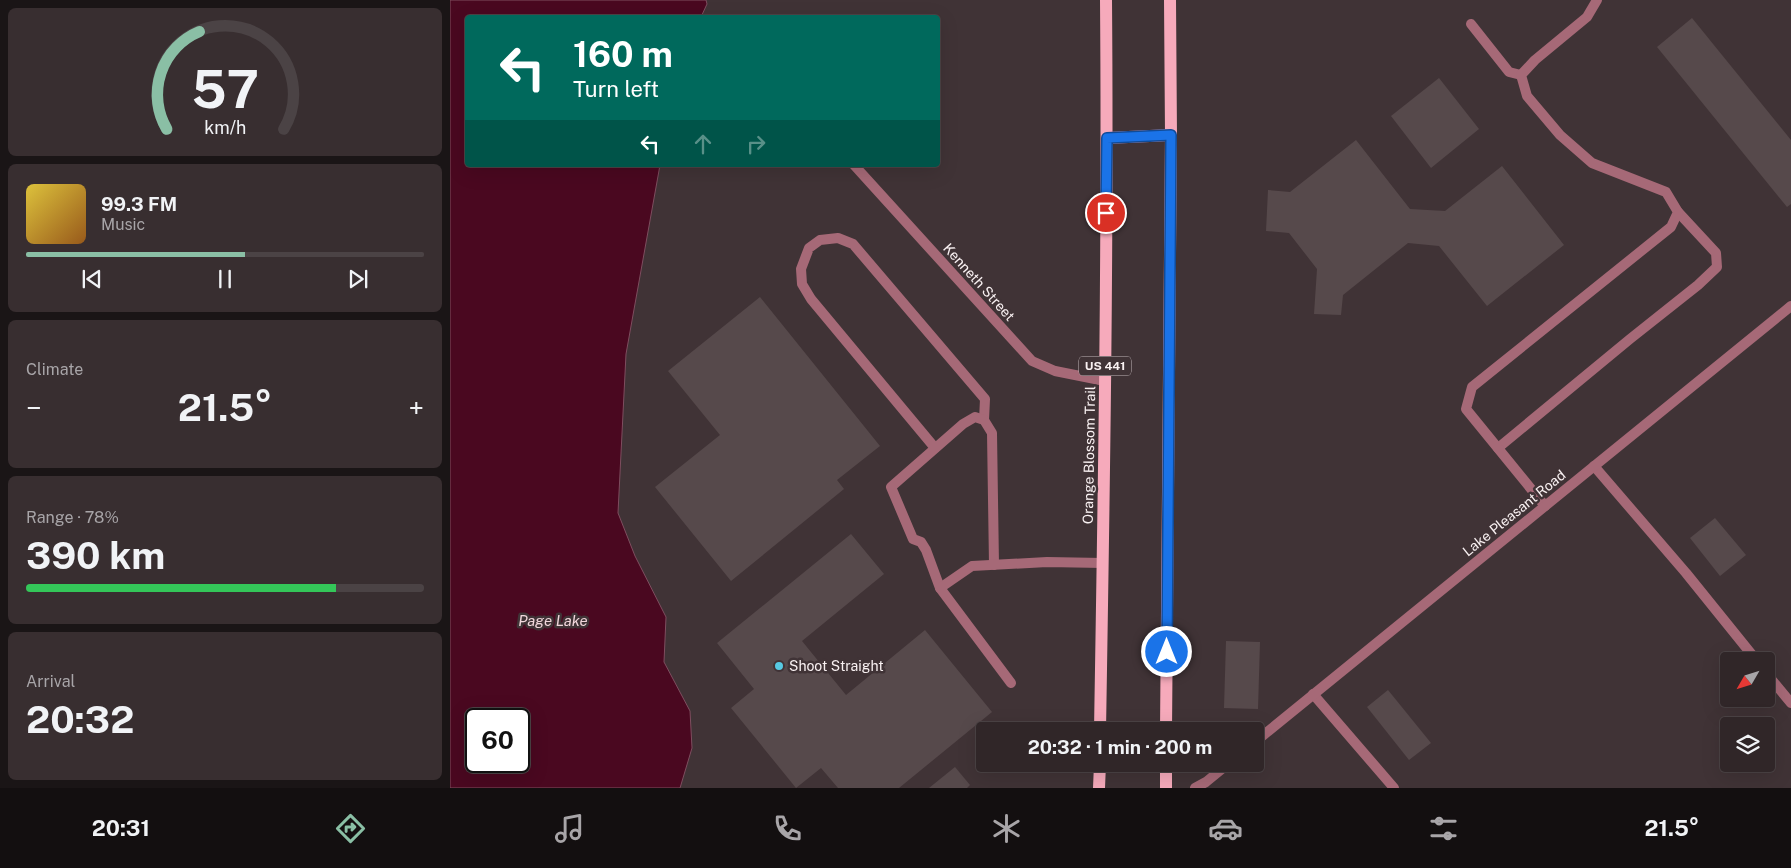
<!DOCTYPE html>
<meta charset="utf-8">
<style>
:root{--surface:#302628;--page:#382e30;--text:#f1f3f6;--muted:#a8a5a8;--line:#4b4345;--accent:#8abfa5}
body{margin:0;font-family:"Public Sans",sans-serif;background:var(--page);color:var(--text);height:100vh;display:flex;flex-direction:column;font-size:19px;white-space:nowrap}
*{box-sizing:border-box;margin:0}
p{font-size:16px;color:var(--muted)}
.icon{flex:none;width:28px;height:28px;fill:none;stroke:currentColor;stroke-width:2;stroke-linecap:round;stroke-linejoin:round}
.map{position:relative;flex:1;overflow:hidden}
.side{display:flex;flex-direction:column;gap:8px;padding:8px;background:#1a1516;width:450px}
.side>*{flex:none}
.guide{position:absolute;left:15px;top:15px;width:475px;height:152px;border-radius:5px;box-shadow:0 5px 20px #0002,0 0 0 1px var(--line);background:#00695c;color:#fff;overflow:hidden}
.needle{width:32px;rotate:231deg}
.controls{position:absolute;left:1270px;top:652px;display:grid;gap:10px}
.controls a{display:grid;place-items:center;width:55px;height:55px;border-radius:5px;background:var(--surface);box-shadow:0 5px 20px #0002,0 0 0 1px var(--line);font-size:25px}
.speed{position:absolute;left:15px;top:708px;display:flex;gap:10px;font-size:25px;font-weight:700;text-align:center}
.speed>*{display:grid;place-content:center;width:65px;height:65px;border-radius:50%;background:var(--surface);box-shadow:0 5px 20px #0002,0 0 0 1px var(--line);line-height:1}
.speed .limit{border:2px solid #111;border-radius:8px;background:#fff;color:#111}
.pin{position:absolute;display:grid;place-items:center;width:42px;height:42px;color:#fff;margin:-21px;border:2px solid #fff;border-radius:50%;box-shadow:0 1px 5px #0007}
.me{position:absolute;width:55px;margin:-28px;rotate:0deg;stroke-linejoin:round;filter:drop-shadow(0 0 4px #0008)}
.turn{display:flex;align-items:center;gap:18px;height:105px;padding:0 25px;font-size:22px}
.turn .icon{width:65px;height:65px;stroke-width:2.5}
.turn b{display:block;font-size:35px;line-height:42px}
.lanes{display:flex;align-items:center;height:48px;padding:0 25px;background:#0003;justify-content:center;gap:25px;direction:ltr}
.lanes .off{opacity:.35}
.big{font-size:38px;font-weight:700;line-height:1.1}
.side .widget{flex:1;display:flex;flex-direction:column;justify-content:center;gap:8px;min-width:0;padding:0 18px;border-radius:8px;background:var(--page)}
.side .dial{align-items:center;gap:0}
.dial svg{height:130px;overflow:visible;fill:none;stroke:var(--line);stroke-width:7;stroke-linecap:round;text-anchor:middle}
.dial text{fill:var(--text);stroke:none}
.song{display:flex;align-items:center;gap:15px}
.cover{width:60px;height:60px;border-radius:8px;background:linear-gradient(135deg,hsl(50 70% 55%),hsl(30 70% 35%))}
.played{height:5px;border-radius:2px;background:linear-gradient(90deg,var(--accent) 55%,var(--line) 55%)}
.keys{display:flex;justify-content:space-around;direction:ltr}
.heat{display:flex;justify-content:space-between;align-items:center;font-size:28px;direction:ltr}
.charge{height:8px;border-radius:4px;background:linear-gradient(90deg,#34c759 78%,var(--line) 0)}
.trip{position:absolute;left:526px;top:722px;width:288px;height:50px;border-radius:5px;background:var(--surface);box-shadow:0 5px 20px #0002,0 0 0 1px var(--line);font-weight:700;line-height:50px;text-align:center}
.dock{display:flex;height:80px;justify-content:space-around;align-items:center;background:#130f10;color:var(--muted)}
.dock .icon{width:35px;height:35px}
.dock .current{color:var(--accent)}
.dock b{font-size:22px;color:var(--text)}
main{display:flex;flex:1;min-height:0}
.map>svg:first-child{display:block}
</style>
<main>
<section class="side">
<div class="widget dial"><svg viewBox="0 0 100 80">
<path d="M14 69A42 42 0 1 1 86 69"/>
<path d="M14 69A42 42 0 0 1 34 9" stroke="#8abfa5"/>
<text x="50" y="56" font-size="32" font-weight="700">57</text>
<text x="50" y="72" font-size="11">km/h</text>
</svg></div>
<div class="widget">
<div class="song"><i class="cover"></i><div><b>99.3 FM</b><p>Music</p></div></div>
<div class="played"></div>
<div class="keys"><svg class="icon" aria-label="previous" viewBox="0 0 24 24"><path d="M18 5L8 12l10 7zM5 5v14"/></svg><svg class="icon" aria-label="pause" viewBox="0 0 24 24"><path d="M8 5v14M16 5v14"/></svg><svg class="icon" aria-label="next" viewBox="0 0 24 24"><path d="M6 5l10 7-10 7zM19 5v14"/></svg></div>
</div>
<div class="widget"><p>Climate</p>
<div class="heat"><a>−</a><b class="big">21.5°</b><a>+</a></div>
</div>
<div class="widget"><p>Range · 78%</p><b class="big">390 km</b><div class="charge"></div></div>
<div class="widget"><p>Arrival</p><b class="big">20:32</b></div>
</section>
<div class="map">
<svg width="1341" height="788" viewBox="0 0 1341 788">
<rect width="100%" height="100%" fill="#403336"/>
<!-- water -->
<path fill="#4a0820" stroke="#7e4e5f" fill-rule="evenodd" d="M0 0H256L257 4 251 17 18 18V165H210L176 354 168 513 185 556 216 617 214 662 240 711 242 748 230 788H0ZM26 719H69V761H26Z"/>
<!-- building -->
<g fill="#56494b">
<polygon points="1242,18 1341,140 1341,204 1337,207 1207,47"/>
<polygon points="989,78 1029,129 981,168 941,116"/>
<polygon points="906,140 960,209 995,211 1052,166 1114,245 1037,306 989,246 958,243 893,295 891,315 864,314 867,269 839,233 816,231 818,190 840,192"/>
<polygon points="310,297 430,446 387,480 394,489 281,581 205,487 270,435 218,371"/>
<polygon points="1265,518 1296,555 1270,576 1240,538"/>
<polygon points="401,534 434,574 352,641 396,695 475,630 542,712 449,788 388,788 371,768 346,788 281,708 304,689 267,643"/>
<polygon points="776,641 810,642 808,709 774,708"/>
<polygon points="938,690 981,743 959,760 917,707"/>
<polygon points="505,767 520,785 517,788 479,788"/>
</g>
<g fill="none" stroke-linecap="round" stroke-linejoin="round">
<!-- service -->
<g stroke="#a66977" stroke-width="10">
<polyline points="1021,24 1059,72 1071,75"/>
<polyline points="485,448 361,299 352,284 351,269 359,248 370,240 388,238 403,244 535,399 534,420"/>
<polyline points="1048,448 1180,339 1248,285 1267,267 1266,253 1228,212"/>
<polyline points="1144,466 1236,573 1307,661"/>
<polyline points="1095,506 1016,409 1022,387 1221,227 1228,212 1216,192 1142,163 1110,135 1077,96 1071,75 1085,60 1137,17 1147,0"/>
<polyline points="490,588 476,550 471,542 463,539 441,487 513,424 525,417 534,420 542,433 544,565"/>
<polyline points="1316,673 1341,703"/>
<polyline points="561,683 490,588 522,566 597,562 653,563"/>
<polyline points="863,694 944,788"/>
</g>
<!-- minor -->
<polyline stroke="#a66977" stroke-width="10" points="404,165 582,361 605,371 655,381"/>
<!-- tertiary -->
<g stroke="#a66977" stroke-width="10">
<polyline points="805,742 1341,306"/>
<polyline points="745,788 756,782 778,764"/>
</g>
<!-- primary -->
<g stroke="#f6aabb" stroke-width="12">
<polyline points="657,138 721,135"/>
<path d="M650 731C654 487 658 244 656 0"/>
<polyline points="716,731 721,135 720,0"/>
<polyline points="649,788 650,764"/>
<polyline points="716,788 716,764"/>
</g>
</g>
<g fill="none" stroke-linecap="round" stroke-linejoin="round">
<!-- route casing -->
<g stroke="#114b97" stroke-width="12">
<polyline id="route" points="656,213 657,138 721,135 717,652"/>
</g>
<!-- route -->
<use href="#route" stroke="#1a73e8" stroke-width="9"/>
</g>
<!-- markers -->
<circle fill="#57c9e2" stroke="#403336" stroke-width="2" cx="329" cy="666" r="5"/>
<g text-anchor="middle" stroke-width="5" stroke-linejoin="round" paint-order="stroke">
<!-- shield labels -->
<rect fill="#403336" stroke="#c2b8ba" stroke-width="1" x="629" y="356.5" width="52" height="19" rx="4"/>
<g font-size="12" font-weight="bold" fill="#f9f1f2">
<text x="655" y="370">US 441</text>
</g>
<!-- street labels -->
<g font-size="14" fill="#f9f1f2" stroke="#403336">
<text transform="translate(529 282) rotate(48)" y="5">Kenneth Street</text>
<text transform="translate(639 455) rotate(-89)" y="5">Orange Blossom Trail</text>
<text transform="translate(1064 513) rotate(-39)" y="5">Lake Pleasant Road</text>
</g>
<!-- poi labels -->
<g font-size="14" fill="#f9f1f2" stroke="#403336" text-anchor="start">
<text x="339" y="671">Shoot Straight</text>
</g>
<!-- water labels -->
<g font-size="15" font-style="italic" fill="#f1d6db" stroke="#403336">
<text x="103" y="626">Page Lake</text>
</g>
</g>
</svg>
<div class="controls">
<a><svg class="needle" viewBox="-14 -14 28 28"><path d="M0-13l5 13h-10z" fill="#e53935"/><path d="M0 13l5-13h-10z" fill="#a8a5a8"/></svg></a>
<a><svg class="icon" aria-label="layers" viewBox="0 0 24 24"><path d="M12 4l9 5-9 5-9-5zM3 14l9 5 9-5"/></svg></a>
</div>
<div class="speed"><div class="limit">60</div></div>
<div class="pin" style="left:656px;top:213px;background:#d93025"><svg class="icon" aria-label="arrive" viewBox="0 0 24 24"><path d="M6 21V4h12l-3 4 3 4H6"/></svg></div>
<svg class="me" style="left:717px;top:652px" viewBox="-20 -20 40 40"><circle r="17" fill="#1a73e8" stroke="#fff" stroke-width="3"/><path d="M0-11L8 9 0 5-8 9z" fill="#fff"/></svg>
<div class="trip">20:32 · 1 min · 200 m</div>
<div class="guide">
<div class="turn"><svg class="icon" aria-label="left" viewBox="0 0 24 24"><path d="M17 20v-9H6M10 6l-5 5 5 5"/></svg><div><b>160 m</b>Turn left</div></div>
<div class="lanes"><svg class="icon" aria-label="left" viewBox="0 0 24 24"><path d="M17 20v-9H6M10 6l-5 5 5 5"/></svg><svg class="icon off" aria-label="ahead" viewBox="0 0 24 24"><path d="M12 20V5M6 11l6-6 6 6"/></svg><svg class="icon off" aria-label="right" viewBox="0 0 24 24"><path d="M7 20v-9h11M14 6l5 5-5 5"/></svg></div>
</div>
</div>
</main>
<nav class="dock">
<b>20:31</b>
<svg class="icon current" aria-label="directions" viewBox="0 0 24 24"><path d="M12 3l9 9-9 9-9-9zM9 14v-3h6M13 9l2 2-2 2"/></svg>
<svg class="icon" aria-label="music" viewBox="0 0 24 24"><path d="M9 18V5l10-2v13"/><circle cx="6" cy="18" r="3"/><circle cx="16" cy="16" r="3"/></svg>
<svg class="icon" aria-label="phone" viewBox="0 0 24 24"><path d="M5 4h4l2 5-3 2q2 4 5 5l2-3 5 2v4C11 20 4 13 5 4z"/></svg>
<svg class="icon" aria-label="climate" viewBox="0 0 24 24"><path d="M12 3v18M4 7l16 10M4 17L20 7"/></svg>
<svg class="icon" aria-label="car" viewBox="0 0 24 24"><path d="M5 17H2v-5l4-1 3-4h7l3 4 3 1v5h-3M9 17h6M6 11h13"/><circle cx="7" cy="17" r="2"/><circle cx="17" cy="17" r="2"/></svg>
<svg class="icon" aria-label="filters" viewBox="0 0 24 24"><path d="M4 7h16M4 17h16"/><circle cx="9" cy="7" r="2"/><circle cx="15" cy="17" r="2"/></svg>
<b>21.5°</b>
</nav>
